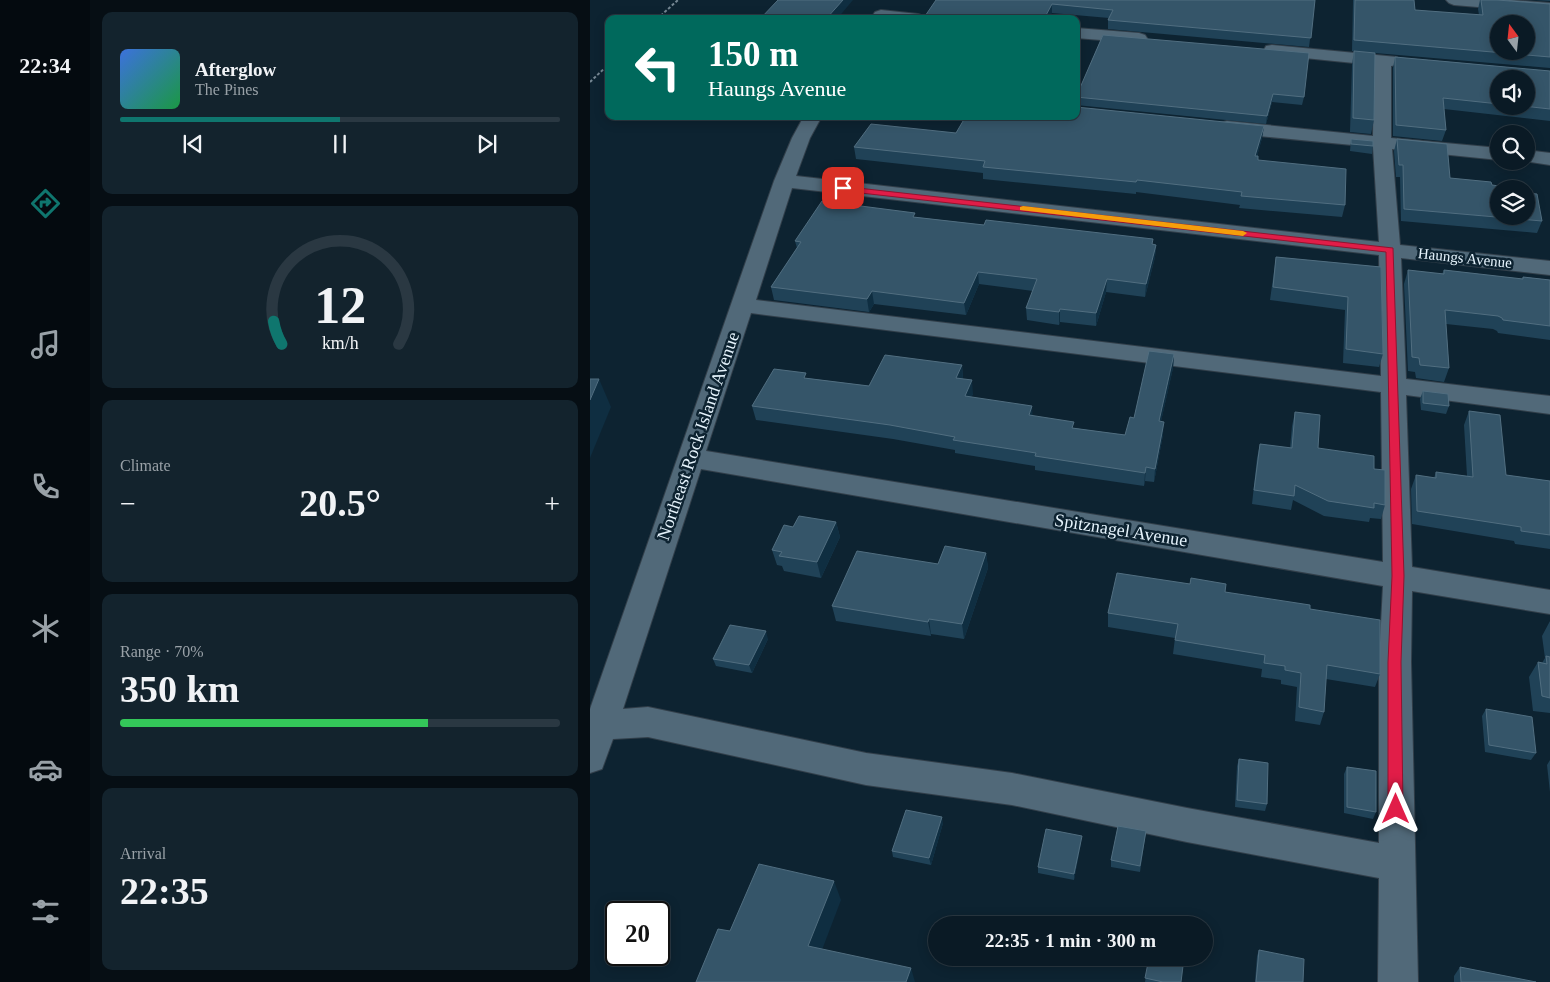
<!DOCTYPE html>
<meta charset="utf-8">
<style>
:root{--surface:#0a1a25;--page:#13232d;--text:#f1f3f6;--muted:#99a1a7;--line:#2a3842;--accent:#0f766e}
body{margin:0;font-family:Georgia,serif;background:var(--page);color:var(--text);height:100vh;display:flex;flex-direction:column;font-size:19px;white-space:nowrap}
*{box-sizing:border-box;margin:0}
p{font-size:16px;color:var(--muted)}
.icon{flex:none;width:28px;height:28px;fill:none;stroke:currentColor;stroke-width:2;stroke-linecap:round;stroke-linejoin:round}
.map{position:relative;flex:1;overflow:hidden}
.drawer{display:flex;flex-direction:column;gap:12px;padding:12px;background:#060e14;width:500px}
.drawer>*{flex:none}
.hud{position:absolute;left:15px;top:15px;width:475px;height:105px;border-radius:10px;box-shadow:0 2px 12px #0003,0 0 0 1px var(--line);background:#00695c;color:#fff;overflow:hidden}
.needle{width:32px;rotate:345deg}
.controls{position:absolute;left:900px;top:15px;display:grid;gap:10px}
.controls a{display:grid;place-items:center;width:45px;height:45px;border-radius:50%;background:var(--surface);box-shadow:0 2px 12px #0003,0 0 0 1px var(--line);font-size:25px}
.speed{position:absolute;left:15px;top:901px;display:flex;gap:10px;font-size:25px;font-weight:700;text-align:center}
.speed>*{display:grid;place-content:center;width:65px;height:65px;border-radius:50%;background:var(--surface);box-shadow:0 2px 12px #0003,0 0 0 1px var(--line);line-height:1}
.speed .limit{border:2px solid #111;border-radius:8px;background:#fff;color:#111}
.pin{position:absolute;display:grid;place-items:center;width:42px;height:42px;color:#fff;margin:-21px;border-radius:10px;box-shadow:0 2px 8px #0006}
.me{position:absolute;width:55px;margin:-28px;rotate:0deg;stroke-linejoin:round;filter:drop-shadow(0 0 4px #0008)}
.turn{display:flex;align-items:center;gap:18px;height:105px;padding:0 20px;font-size:22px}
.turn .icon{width:65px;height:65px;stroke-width:2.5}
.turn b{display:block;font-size:35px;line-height:42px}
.big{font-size:38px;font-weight:700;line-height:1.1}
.drawer .card{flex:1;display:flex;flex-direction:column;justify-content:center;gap:8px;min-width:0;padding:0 18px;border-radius:10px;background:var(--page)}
.drawer .dial{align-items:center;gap:0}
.dial svg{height:130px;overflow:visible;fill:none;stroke:var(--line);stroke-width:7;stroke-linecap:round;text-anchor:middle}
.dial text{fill:var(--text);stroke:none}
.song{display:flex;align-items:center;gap:15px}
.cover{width:60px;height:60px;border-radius:8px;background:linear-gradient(135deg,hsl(220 70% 55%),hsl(140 70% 35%))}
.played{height:5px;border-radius:2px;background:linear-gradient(90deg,var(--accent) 50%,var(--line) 50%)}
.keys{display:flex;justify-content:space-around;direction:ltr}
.heat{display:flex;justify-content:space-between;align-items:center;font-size:28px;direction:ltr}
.charge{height:8px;border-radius:4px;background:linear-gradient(90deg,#34c759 70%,var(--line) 0)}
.trip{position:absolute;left:338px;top:916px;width:285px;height:50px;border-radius:25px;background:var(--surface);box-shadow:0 2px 12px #0003,0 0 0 1px var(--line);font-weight:700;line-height:50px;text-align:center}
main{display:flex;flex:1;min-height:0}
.menu{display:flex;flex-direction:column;width:90px;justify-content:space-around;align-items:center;background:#040a0f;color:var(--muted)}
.menu .icon{width:35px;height:35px}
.menu .active{color:var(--accent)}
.menu b{font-size:22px;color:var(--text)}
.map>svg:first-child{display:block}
</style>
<main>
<nav class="menu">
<b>22:34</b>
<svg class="icon active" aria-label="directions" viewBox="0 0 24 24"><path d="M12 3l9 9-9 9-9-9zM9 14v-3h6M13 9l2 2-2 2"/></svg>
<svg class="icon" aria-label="music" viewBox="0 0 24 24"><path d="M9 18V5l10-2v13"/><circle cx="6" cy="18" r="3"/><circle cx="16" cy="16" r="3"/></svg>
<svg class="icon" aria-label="phone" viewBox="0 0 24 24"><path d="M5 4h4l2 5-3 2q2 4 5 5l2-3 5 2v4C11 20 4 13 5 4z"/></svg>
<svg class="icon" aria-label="climate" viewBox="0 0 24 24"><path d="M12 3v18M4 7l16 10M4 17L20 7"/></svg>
<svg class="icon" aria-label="car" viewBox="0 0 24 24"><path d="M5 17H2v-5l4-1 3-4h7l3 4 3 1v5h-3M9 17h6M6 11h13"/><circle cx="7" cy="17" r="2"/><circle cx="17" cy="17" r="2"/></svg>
<svg class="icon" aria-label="filters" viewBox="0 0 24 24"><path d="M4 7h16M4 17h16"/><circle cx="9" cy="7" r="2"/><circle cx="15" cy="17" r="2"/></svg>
</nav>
<section class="drawer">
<div class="card">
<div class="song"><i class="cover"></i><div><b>Afterglow</b><p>The Pines</p></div></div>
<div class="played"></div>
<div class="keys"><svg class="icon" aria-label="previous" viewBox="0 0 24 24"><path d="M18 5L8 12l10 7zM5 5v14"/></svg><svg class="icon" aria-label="pause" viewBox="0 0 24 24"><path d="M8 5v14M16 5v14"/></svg><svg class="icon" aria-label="next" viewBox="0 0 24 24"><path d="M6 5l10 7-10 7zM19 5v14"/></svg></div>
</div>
<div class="card dial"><svg viewBox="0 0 100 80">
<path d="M14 69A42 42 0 1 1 86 69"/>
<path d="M14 69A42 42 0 0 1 9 55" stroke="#0f766e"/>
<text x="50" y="56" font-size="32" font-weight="700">12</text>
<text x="50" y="72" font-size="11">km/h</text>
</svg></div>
<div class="card"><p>Climate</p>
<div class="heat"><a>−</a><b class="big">20.5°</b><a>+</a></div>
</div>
<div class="card"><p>Range · 70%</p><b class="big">350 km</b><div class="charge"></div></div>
<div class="card"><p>Arrival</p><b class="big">22:35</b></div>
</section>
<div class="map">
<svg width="960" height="982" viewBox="0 0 960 982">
<rect width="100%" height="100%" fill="#0d2331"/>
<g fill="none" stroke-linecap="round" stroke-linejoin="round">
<!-- minor casing -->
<g stroke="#323f4a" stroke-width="2">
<g id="minor">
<polygon points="856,0 920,0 960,3 960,13 864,5 859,3"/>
<polygon points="291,10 328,14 334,16 336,19 285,18 283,15 285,12"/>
<polygon points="486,28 549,33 555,35 557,38 555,41 549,43 486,38"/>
<path d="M682 45 807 57 810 61 807 65 801 66V138L909 148V160L802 149 810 245 960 261V275L811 258 816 379 960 396V414L816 395 822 567 960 590V614L822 591 821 662 828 982H788L789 878 597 842 422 805 276 785 58 737 23 739 12 769 0 773V709L184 181 202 138 214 116H232L220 138 206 176 789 242 783 147 637 133 630 131 628 127 630 123 637 121 783 136 784 65 676 54 674 50 676 46ZM202 188 789 255 791 376 166 300ZM161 313 791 392 793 562 116 451ZM111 469 793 586 789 662V843L597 808 422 773 276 753 58 707 33 709Z"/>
<polygon points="936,150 960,153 960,165 934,161 936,161"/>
</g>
</g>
<!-- path -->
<g stroke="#758793" stroke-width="2" stroke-dasharray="3 2" stroke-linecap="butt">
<polyline points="67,19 88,0"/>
<polyline points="0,82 19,64"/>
</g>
<!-- minor -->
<use href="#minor" fill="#516979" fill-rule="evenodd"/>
</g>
<!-- wall -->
<g fill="#204257" fill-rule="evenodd">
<polygon points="346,0 725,0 719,47 518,29 518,20 519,18 462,13"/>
<polygon points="763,0 824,0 825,10 889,15 888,9 890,0 907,0 960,4 960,68 762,51"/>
<polygon points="945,0 960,0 960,1"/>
<polygon points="513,35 714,97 712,105 682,102 676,124 486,105 486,97"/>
<polygon points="764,51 784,120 781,134 760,132 762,65"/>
<path d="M805 57 960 71V121L854 109 856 130 852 141 803 136V68ZM909 79 936 106H909Z"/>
<polygon points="674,126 672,138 667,156 668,160 755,205 752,217 649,208 650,205 546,192 546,194 393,179 393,173 266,159 264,147 366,133"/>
<polygon points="761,139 783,146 782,154 760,151"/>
<polygon points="807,139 860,178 902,185 909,216 952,221 947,233 811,221 810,177 806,177 804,151"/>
<polygon points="326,217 566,245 565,257 555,297 516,292 506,326 470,322 469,325 437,320 436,308 443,291 389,284 376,315 284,304 279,312 184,300 181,287 207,248 205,241"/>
<polygon points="686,257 791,267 793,354 789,367 753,363 755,310 680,300"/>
<polygon points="818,270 852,274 854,270 932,279 933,277 960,280 960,340 908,333 907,331 903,329 856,324 859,368 854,382 826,378 825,372 818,371 814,284"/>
<polygon points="584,354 583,368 571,421 573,435 564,482 555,481 554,486 445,470 445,466 365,453 365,450 303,439 166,420 162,406 217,378 279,386 372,365 373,379 383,394 381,397 484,428 535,435 544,418"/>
<polygon points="833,391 859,406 856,414 831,410 830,399"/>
<polygon points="879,411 916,475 960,481 960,549 925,544 924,541 822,524 821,489 826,475 844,478 846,472 877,476 874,425"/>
<polygon points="705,412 728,448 784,469 795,505 791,519 780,518 779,522 734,516 703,500 701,510 662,504 667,458 670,444 700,448 702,426"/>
<polygon points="246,522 250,537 231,578 194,571 192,566 187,565 182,550 203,527"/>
<polygon points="396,553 398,568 374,639 341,634 341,636 246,621 242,606 348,564"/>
<polygon points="635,592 720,609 790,674 785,687 736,679 734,712 730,725 705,721 707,687 691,684 691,680 671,677 672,669 583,654 585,638 518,627 518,613"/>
<polygon points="960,621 960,713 943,711 939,677 948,662 952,663 955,658 952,636"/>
<polygon points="178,639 162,673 126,666 123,659"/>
<polygon points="896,709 946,753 941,760 895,752 892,716"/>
<polygon points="649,759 677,804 675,811 645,807 647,766"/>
<polygon points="960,760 960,792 957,765"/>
<polygon points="757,767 786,812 783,819 754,813 754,774"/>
<polygon points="353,823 341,865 303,857 302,851"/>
<polygon points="556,831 550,872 521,867 521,860"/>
<polygon points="491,843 484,880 448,873 448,867"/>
<polygon points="669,950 713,982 665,982 667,956"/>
<polygon points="559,958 591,982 555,982"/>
<polygon points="870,967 946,982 864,982 864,976"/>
</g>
<!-- shaded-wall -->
<g fill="#0f2e41">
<polygon points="253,0 263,0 247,19 236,19"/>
<polygon points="462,4 462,13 459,19 454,19"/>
<polygon points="683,94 682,102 676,124 677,116"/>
<polygon points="674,126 672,138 664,168 665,156"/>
<polygon points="566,245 565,257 555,297 556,284"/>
<polygon points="388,272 389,284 376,315 374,303"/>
<polygon points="517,279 516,292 506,326 506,313"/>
<polygon points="282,291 284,304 279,312 277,299"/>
<polygon points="470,309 470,322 469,325 469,312"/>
<polygon points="584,354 583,368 568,435 569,421"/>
<polygon points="372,365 373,379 366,378"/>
<polygon points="9,379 21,407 0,458 0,400"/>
<polygon points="382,380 383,394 376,410 375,396"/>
<polygon points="442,406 443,420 439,415"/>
<polygon points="574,422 573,435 564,482 565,469"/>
<polygon points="556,467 555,481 554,486 555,473"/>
<polygon points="246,522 250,537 231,578 227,562"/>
<polygon points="396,553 398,568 374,639 372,624"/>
<polygon points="339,619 341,634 341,636 338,622"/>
<polygon points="176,631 178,639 162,673 159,665"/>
<polygon points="352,817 353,823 341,865 339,858"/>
<polygon points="492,836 491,843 484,880 484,874"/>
<polygon points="244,881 251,900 227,963 218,946"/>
<polygon points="321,968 325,982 316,982"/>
</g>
<!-- building -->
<g fill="#355569" stroke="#516e80" fill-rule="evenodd">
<polygon points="188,0 253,0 236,19 170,19"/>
<polygon points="346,0 725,0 721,38 518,20 523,10 462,4 454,19 333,19"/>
<path d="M765 0H824L825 10 893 15 891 0H907L960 4V57L764 40ZM909 24H936V51H909Z"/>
<polygon points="513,35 719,53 714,97 683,94 677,116 486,97"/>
<polygon points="764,51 785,53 784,120 763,118"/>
<polygon points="805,57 960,71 960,109 933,106 936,106 936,79 909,79 909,104 853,98 856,130 806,125"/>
<polygon points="486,107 674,126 665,156 668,156 668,160 756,169 755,205 651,196 652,192 547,180 546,182 393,167 395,161 264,147 281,124 366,133 376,116 486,116"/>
<polygon points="761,139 783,141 783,146 761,144"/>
<polygon points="807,139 857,144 860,178 901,182 902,185 909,186 909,216 936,216 936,193 947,194 952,221 814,209 813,165 809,165"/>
<polygon points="232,201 325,213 323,217 394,225 396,220 563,239 562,244 566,245 556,284 517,279 506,313 470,309 469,312 436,308 447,279 388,272 374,303 282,291 277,299 181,287 211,242 205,241"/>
<polygon points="686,257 791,267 793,354 756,349 758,297 683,287"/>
<polygon points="818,270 854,274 854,270 933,279 933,277 960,280 960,326 913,320 912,318 908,316 855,310 859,368 830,365 829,358 822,357"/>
<polygon points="559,351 584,354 569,421 574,422 565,469 556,467 555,473 445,456 446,453 363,440 365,437 300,425 162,406 184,369 216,373 214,378 279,386 295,355 372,365 366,378 382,380 375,396 442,406 439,415 484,422 482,428 535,435 540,417 544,418"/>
<polygon points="0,379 9,379 0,400"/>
<polygon points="833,391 858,394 859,406 833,403"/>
<polygon points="879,411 910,415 916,475 960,481 960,535 931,531 931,527 827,511 826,475 846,478 846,472 883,477"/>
<polygon points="705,412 730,415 728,448 784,456 784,469 795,470 795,505 784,503 784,508 738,501 705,485 704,496 664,490 670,444 702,448"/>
<polygon points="209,516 246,522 227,562 189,556 192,552 182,550 194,525 203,527"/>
<polygon points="355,546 396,553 372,624 339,619 338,622 242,606 267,551 348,564"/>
<polygon points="527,573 600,584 601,578 636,584 635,592 720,605 720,609 790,620 790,674 737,665 734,712 709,707 711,673 695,670 695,666 674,663 675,655 585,640 588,624 518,613"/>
<polygon points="140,625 176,631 159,665 123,659"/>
<polygon points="956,656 960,657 960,698 952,696 948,662 957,664"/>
<polygon points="896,709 942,717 946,753 899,745"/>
<polygon points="649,759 678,763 677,804 647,800"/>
<polygon points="757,767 786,771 786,812 757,807"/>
<polygon points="316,810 352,817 339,858 302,851"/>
<polygon points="528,826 556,831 550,866 521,860"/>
<polygon points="456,829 492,836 484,874 448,867"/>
<polygon points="169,864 244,881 218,946 321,968 316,982 106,982 128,929 140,931"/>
<polygon points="669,950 714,959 713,982 666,982"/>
<polygon points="559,958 594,958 591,982 573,982 555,978"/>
<polygon points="870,967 946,982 871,982"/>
</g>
<!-- route -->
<polygon fill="#e11d48" stroke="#92132f" points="250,186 803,248 814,576 811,662 813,809 811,814 806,816 801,814 798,809 798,662 802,576 796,252 253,191 250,190"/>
<!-- slow -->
<polygon fill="#f59e0b" points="433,206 653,231 657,233 653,236 430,210 430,207"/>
<g text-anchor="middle" stroke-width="5" stroke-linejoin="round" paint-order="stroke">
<!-- far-street labels -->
<g font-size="15" fill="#e5f3fc" stroke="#0d2331">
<text transform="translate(875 258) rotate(6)" y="5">Haungs Avenue</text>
</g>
<!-- street labels -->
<g font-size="18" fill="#e5f3fc" stroke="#0d2331">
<text transform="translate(108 436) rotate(-71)" y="6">Northeast Rock Island Avenue</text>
<text transform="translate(531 530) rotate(9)" y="6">Spitznagel Avenue</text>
</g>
</g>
</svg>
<div class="controls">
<a><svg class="needle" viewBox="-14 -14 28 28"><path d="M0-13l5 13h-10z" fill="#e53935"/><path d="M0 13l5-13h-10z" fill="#99a1a7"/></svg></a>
<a><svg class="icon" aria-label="sound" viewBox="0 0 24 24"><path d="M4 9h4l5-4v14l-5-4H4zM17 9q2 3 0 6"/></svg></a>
<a><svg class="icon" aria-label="search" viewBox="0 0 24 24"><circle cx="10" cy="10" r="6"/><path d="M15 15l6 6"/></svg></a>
<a><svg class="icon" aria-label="layers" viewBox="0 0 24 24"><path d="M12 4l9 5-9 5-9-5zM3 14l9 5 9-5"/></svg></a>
</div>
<div class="speed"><div class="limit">20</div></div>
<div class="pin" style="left:253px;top:188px;background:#d93025"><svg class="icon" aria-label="arrive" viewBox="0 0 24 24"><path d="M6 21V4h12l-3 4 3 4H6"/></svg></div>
<svg class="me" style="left:806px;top:809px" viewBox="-20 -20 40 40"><path d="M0-17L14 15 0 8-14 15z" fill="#e11d48" stroke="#fff" stroke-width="4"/></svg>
<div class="trip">22:35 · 1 min · 300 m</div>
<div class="hud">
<div class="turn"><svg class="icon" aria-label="left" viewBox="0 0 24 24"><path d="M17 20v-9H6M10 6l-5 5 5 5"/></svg><div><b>150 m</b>Haungs Avenue</div></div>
</div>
</div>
</main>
